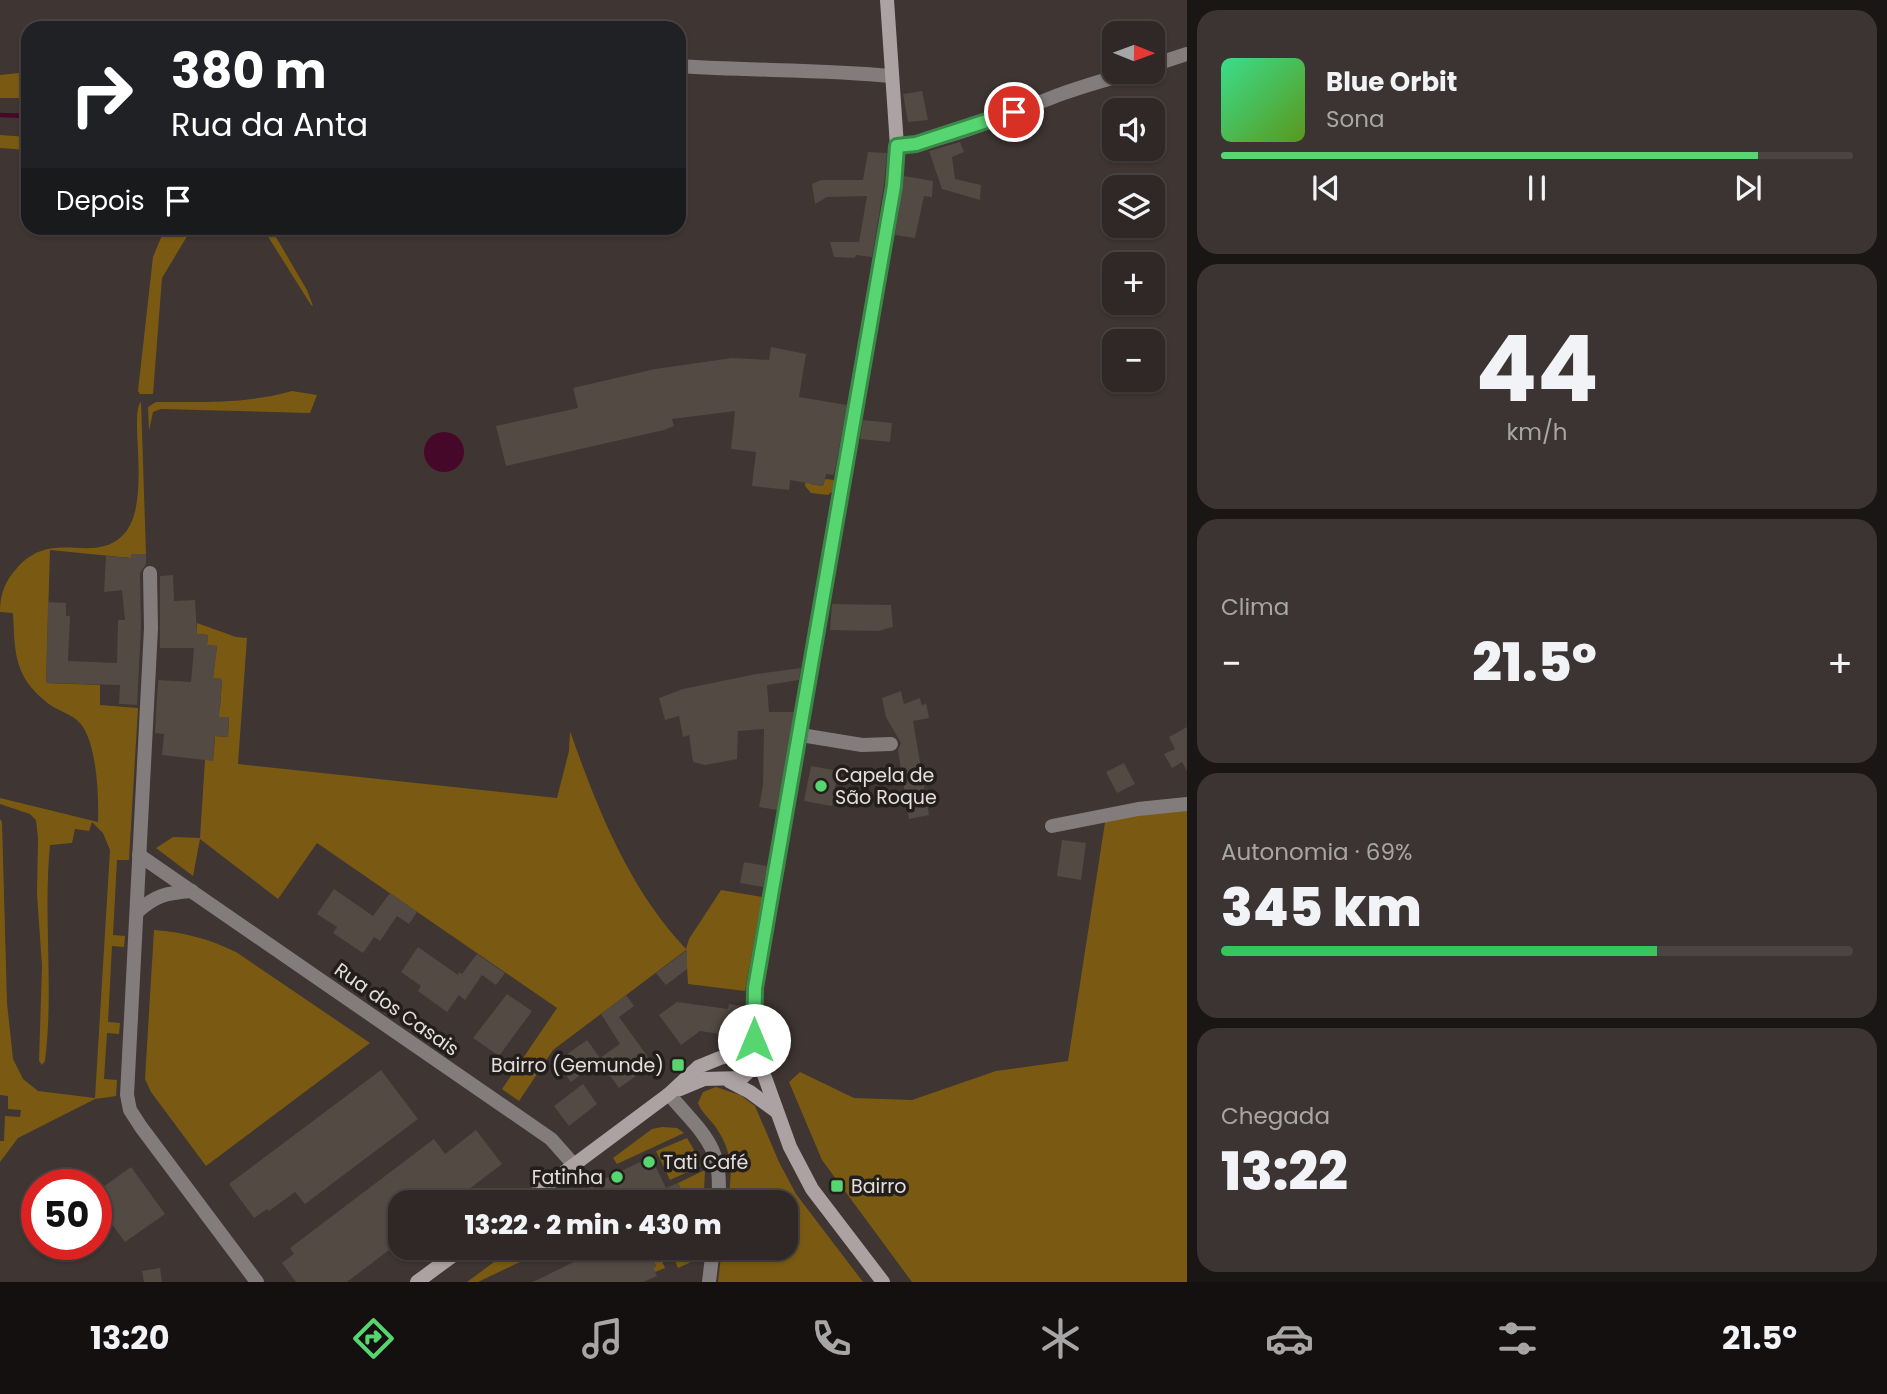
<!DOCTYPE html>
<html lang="pt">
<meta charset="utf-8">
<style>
:root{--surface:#2f2826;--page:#3b3432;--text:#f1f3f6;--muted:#a7a6a7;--line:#4a4443;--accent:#57d570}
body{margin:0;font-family:Poppins,sans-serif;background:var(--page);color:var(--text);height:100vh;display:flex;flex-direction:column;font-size:26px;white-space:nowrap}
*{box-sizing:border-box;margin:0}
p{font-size:23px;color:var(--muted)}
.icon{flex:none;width:38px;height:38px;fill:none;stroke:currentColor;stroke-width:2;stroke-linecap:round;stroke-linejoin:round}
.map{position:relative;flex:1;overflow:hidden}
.drawer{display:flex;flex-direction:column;gap:10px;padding:10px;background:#1a1615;width:700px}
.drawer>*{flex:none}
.hud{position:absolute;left:21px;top:21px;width:665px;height:214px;border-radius:21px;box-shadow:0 2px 5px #0004,0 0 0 2px var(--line);background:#202124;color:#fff;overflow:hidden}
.needle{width:46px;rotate:91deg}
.tools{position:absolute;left:1102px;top:21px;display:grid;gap:14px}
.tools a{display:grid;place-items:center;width:63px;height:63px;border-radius:14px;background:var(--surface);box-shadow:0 2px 5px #0004,0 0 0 2px var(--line);font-size:35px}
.speed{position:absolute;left:21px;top:1169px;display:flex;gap:14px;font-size:35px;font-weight:700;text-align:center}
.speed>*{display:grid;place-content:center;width:91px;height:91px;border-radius:50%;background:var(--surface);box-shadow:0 2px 5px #0004,0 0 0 2px var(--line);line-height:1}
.speed .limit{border:10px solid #d22;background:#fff;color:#111}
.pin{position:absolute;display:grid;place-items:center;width:60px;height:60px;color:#fff;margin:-30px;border:4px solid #fff;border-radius:50%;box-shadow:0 2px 7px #0007}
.me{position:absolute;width:77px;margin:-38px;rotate:0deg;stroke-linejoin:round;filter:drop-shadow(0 0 5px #0008)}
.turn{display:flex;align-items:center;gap:24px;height:147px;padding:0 35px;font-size:32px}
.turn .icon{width:91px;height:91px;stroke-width:2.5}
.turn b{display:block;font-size:49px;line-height:60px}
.then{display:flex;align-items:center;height:66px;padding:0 35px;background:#0003;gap:14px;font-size:26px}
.big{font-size:52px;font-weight:800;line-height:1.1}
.drawer .widget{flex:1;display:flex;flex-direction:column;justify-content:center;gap:10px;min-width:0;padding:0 24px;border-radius:21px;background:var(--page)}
.drawer .dial{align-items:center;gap:0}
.dial b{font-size:91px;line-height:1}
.song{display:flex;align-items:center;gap:21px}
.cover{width:84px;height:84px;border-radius:10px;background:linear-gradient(135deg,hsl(150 70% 55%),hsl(90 70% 35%))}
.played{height:7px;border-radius:4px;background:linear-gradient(90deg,var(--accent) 85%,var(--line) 85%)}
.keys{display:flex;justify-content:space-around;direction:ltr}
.heat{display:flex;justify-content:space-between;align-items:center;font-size:38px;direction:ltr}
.charge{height:10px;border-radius:5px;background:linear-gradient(90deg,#34c759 69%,var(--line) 0)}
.trip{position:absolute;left:388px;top:1190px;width:410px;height:70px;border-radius:21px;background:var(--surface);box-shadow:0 2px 5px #0004,0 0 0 2px var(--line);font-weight:800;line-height:70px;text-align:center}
.tabs{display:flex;height:112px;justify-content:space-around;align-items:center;background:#13100f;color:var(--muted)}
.tabs .icon{width:49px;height:49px}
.tabs .on{color:var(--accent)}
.tabs b{font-size:32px;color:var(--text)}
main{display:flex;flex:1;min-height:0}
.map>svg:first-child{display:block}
</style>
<main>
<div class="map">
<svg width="1187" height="1282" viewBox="0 0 1187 1282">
<rect width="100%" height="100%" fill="#3f3532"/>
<!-- green -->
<g fill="#7a5a12">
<polygon points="28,72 28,98 0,98 0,75"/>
<polygon points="0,135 28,137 28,150 0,148"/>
<polygon points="165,228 192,228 162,278 153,394 140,394 138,391 153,257"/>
<polygon points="259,228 269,228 273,232 307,290 313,306 311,305 267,235"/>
<path d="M292 391 317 395 310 413 161 409 153 412 149 431 148 407 156 402C204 402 246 404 292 391Z"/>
<path d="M141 402 146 554H131V558L50 550 46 683 100 685V705L138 708 129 860H117L113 935 125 936 124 947 112 946 108 1022 120 1023 119 1034 107 1033 104 1079 117 1080 116 1096 95 1099 18 1138 0 1162V1141H4L5 1116 20 1117 21 1110 8 1109V1096L0 1095V819L2 822 7 1003 13 1059 23 1079 38 1091 95 1098 110 850 103 833 92 822 89 831 75 829 72 843 50 845C43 917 54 989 45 1061L42 1065 39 1061 42 966 37 894 38 838 36 820 30 814 0 804V798L98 822C99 798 97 742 80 723 71 713 54 710 44 700 13 674 15 650 13 613L0 612C0 594 5 581 17 568 52 528 90 564 121 537 154 509 128 414 141 402Z"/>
<polygon points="806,476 811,477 810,484 823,486 825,479 835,480 833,491 828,495 811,493 805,486"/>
<path d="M197 623 236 637 247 638 238 764 557 798 569 751 570 731C597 808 629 889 686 949L689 939 721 890 762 897 745 991 688 984 686 950 553 1050 519 1101 502 1089 557 1008 317 843 278 899 200 839 193 876 156 848 173 837 200 838 205 760H213L215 736 228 737 229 718 210 716 220 708 222 679 213 678 217 646 207 645 208 635 197 634Z"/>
<polygon points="1187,804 1187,1282 912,1282 822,1160 789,1082 800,1072 854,1098 912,1100 996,1071 1068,1061 1106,816"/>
<path d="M154 930C184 932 209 939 236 952L370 1043 206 1166 151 1092 145 1079Z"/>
<path d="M716 1087 740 1095 755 1106 779 1162 796 1194 863 1282H718L722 1248H786V1202H728C732 1171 734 1154 715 1126 709 1118 702 1113 698 1103L703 1092Z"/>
<polygon points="662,1127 677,1128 684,1133 617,1164 613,1158 652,1129"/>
<polygon points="687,1138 703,1165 670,1180 656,1151"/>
<polygon points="705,1170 704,1191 686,1200 678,1183"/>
<polygon points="513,1248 549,1248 478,1282 467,1282"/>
<polygon points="647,1248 656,1248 665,1268 655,1272 653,1268 656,1266"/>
<polygon points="697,1248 689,1263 678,1268 674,1258"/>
</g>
<!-- water -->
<circle fill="#460828" cx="444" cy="452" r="20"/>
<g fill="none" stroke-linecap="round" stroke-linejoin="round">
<!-- stream -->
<polyline stroke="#460828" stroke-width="4.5" points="0,115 28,116"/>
</g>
<!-- building -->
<g fill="#534a43">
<polygon points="922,91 928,120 908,122 903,94"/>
<polygon points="960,142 964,152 952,157 955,179 981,185 980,200 942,189 929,151"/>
<polygon points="868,152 887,153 884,185 872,257 856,255 855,258 834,257 830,242 859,242 867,196 827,197 815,204 812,184 821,180 863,180"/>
<polygon points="904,176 933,181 932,197 924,196 915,238 895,235"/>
<polygon points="771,347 806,354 799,397 847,405 834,475 826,474 823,486 790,480 789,490 752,486 756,452 731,449 735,411 672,419 674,426 664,430 506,466 496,426 578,408 573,388 655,369 732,358 769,360"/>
<polygon points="863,420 892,423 890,442 860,439"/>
<polygon points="131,554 146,554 146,564 140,573 141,628 137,705 119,704 120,685 46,683 48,602 66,603 66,616 70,616 68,661 117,663 118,620 125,620 122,590 104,592 106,556 131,558"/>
<polygon points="173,575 174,601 195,600 197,634 208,635 207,645 217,646 213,678 222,679 219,717 229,717 228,737 215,736 213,761 162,755 164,734 155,733 158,680 191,682 194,648 160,648 160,576"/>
<polygon points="832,604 891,605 893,627 878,631 830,630"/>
<polygon points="801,668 799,680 767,685 769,712 794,712 777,810 759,807 763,785 764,729 738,731 737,759 705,765 693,762 689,735 683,737 679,716 665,720 659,698 683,689 756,674"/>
<polygon points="901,691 904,704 920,698 922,706 926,703 929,718 913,721 929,815 909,819 898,750 901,743 886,717 882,698"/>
<polygon points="1187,727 1187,771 1182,762 1172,768 1164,754 1175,749 1169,737"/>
<polygon points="1124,763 1135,784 1117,793 1106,772"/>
<polygon points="811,766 838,771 832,806 804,801"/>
<polygon points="1062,840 1086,843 1081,880 1057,876"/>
<polygon points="744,862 767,866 763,887 740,883"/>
<polygon points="334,889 373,916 390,893 417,912 409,924 397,916 380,941 374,937 363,953 333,933 337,927 317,914"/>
<polygon points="418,947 458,975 459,972 462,974 477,954 505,973 496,985 482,975 465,1000 459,995 447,1012 418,991 421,986 401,972"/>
<polygon points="687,950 687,969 666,985 656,973"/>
<polygon points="507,994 532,1011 499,1056 473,1038"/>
<polygon points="626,995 634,1006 619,1017 653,1064 619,1088 599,1061 571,1082 556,1062 587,1040 600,1058 620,1044 601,1014"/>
<polygon points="677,1002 728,1009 729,1004 743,1006 737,1039 720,1045 720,1034 700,1031 681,1045 659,1015"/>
<polygon points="381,1070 418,1119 305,1204 295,1192 269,1211 267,1209 254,1218 229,1184"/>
<polygon points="583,1084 597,1104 569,1126 554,1106"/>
<polygon points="476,1130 502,1164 452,1202 401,1202 401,1241 347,1282 296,1282 282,1263 294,1254 290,1248 434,1139 445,1154"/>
<polygon points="651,1157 666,1188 678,1183 687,1202 594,1202 587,1187"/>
<polygon points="131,1167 165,1214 125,1242 96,1203 96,1192"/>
<polygon points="602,1248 606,1252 615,1248 647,1248 656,1267 653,1268 657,1276 643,1282 533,1282"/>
<polygon points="160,1268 162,1282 144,1282 142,1271"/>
</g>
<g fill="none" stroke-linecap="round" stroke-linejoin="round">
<!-- street -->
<g stroke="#827c7c" stroke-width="14">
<polyline points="1153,65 1187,54"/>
<path d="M679 66C750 71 821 69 892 76"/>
<path d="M897 146C952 141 1012 112 1064 93 1086 85 1109 79 1132 72"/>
<polyline points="150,573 151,628 127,1095 130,1110 141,1127 257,1282"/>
<polyline points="801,735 862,745 891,744"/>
<polyline points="1052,826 1138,809 1187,804"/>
<polyline points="139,855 551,1139 574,1165"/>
<path d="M137 912C156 895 166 893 192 891"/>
<path d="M669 1094C702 1134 724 1145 718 1202"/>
<polyline points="709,1282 713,1248"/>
</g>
<!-- secondary -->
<g stroke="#aca2a3" stroke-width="14">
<polyline points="729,1081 750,1092 776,1111"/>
<polyline points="680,1089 704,1079 742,1078 758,1063"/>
<polyline points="524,1202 669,1094 698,1067 720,1058 755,1050"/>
<polyline points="417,1282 463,1248"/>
<polyline points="883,1282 812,1189 790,1147 755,1050 753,1029 756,988 894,186 897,146 887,0"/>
</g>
</g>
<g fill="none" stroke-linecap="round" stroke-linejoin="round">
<!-- route casing -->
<g stroke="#398a49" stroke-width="18">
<polyline id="route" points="754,1040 755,988 894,186 897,146 916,144 1014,112"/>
</g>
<!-- route -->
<use href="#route" stroke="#57d570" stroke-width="12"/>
</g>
<!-- markers -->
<g fill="#57d570" stroke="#221e1c" stroke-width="2.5">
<circle cx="821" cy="786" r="7"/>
<rect x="671" y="1058" width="14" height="14" rx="3.5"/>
<circle cx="649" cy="1162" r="7"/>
<circle cx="617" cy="1177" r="7"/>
<rect x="830" y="1179" width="14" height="14" rx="3.5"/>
</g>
<g text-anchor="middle" stroke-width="7" stroke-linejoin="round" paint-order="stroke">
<!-- poi labels -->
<g font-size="19" fill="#e4dedc" stroke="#221e1c" text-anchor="start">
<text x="835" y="782">Capela de<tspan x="835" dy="22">São Roque</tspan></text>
<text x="664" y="1072" text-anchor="end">Bairro (Gemunde)</text>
<text x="663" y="1169">Tati Café</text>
<text x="603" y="1184" text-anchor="end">Fatinha</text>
<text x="851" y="1193">Bairro</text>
</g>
<!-- street labels -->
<g font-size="19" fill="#e4dedc" stroke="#221e1c">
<text transform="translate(397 1009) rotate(35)" y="7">Rua dos Casais</text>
</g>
</g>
</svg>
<div class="tools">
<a><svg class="needle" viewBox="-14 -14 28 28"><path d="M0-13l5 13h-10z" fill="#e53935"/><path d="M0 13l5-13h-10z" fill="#a7a6a7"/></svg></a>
<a><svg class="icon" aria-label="sound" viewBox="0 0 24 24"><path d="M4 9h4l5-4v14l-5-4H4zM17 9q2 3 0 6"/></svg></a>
<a><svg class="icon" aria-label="layers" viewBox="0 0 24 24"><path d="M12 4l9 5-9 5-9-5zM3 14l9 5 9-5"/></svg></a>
<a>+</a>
<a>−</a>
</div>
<div class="speed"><div class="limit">50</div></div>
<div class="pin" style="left:1014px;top:112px;background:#d93025"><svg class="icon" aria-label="arrive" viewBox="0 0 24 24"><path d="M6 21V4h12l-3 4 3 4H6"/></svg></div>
<svg class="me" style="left:754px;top:1040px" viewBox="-20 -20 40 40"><circle r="19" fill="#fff"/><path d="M0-13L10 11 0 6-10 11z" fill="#57d570"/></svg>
<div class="trip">13:22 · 2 min · 430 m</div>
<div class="hud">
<div class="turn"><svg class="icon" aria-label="right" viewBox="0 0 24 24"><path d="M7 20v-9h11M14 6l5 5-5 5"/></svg><div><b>380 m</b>Rua da Anta</div></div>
<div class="then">Depois<svg class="icon" aria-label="arrive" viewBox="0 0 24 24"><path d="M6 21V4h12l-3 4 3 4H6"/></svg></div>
</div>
</div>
<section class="drawer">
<div class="widget">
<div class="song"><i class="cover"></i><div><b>Blue Orbit</b><p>Sona</p></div></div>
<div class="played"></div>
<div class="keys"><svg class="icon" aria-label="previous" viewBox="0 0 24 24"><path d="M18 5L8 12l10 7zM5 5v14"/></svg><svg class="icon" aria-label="pause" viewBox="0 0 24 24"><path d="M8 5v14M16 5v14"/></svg><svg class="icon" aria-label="next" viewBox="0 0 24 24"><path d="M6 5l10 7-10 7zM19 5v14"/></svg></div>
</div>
<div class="widget dial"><b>44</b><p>km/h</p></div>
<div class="widget"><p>Clima</p>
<div class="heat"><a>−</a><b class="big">21.5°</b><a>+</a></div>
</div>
<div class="widget"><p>Autonomia · 69%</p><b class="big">345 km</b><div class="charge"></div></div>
<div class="widget"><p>Chegada</p><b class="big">13:22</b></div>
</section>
</main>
<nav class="tabs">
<b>13:20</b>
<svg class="icon on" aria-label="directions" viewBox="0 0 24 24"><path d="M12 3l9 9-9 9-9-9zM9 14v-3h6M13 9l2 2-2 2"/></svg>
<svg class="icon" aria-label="music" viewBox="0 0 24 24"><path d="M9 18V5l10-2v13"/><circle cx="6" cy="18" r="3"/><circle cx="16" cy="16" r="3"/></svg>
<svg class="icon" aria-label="phone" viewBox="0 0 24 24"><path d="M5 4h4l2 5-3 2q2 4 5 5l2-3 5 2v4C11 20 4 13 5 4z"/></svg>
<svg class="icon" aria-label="climate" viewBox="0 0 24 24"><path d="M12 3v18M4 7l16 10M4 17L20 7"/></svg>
<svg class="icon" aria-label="car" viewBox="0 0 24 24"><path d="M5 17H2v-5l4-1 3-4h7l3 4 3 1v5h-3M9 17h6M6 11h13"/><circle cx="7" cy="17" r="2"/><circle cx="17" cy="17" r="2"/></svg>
<svg class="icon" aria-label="filters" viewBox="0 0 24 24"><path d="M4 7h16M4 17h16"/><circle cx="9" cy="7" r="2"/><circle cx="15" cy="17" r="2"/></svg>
<b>21.5°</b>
</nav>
